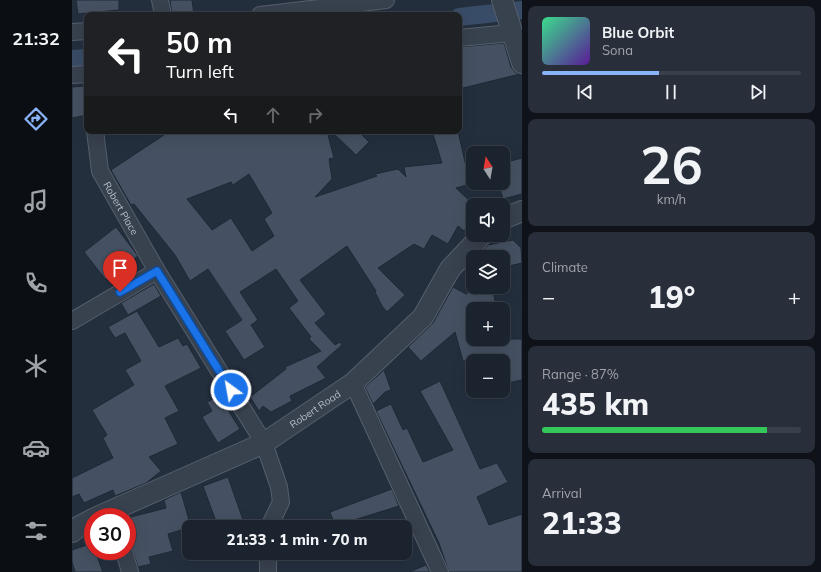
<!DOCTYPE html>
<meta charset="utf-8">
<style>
:root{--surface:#1b232e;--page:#282f3a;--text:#f1f3f6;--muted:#a0a4aa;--line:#39404a;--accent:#8ab4f8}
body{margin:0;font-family:Mulish,sans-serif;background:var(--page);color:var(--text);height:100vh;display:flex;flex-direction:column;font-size:15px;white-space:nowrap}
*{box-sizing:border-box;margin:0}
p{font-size:13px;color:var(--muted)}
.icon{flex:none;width:22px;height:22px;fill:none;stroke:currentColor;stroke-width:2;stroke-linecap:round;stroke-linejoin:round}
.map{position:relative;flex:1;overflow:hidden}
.drawer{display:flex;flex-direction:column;gap:6px;padding:6px;background:#0f1319;width:299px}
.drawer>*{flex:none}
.guide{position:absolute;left:12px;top:12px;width:378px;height:122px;border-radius:8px;box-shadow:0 4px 16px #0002,0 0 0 1px var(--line);background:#202124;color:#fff;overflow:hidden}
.needle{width:26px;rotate:349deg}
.buttons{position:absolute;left:394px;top:146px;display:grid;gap:8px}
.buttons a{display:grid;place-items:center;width:44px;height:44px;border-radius:8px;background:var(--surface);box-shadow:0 4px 16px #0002,0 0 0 1px var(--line);font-size:20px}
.speed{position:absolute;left:12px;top:508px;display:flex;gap:8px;font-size:20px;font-weight:700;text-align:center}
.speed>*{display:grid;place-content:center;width:52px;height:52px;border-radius:50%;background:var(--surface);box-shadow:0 4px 16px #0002,0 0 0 1px var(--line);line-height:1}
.speed .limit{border:6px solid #d22;background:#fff;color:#111}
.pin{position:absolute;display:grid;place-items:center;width:34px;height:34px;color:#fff;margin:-41px -17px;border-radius:50% 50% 50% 0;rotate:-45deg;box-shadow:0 0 4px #0007}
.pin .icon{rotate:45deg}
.me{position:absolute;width:44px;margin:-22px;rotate:328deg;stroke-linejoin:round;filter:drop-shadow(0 0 3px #0008)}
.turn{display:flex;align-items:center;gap:14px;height:84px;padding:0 16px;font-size:18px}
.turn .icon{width:52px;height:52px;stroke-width:2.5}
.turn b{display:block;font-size:28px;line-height:34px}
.lanes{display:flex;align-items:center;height:38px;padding:0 16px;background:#0003;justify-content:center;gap:20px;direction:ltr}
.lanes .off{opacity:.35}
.big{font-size:30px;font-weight:800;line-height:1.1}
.drawer .widget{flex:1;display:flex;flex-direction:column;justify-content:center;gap:6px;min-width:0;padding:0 14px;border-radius:8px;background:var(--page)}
.drawer .dial{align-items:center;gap:0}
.dial b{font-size:52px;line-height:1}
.song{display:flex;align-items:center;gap:12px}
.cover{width:48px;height:48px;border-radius:6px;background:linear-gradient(135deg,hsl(150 70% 55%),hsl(270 70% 35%))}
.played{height:4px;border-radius:2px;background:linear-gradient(90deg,var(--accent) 45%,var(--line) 45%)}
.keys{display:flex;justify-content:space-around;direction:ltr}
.heat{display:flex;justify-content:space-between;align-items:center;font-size:22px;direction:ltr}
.charge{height:6px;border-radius:3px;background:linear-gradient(90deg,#34c759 87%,var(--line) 0)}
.trip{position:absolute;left:110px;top:520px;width:230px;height:40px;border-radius:8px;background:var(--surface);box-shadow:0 4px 16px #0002,0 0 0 1px var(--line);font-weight:800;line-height:40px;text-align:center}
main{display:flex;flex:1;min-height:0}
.tab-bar{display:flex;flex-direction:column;width:72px;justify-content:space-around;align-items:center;background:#0b0e12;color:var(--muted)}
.tab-bar .icon{width:28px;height:28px}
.tab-bar .active{color:var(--accent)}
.tab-bar b{font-size:18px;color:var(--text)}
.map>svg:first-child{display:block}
</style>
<main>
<nav class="tab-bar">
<b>21:32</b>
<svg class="icon active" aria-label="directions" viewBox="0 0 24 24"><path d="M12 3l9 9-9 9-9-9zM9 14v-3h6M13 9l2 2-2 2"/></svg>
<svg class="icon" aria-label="music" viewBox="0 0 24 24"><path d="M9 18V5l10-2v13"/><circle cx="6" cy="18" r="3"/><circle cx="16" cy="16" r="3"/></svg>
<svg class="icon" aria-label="phone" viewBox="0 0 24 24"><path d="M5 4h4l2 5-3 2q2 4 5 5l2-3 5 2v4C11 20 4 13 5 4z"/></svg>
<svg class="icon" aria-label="climate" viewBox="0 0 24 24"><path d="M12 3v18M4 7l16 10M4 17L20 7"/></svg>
<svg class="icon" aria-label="car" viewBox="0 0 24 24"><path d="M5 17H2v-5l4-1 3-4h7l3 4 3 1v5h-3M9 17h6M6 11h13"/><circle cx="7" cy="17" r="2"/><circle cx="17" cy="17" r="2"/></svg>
<svg class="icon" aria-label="filters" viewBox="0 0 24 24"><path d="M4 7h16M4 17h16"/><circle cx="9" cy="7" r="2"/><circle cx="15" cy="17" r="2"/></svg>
</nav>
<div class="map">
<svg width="450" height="572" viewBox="0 0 450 572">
<rect width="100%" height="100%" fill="#242f3e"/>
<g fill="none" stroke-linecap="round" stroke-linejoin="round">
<!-- canal -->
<g stroke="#394c67" stroke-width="18">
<polyline points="387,17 450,10"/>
<polyline points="0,59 15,58"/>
</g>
</g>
<!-- building -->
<g fill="#455162" stroke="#1f2835" fill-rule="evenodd">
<polygon points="4,0 47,0 47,10 6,14"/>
<polygon points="98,0 120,0 122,15 100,15"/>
<polygon points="432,43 439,67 443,72 448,74 387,89 387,47"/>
<polygon points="13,86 15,115 0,118 0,87"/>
<path d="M98 131H255L262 158 257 159 260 179 243 197 305 176 303 174 326 169 334 177 332 167 370 163 360 131H386L398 184 384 188 401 204V221L392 231 386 226 376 244 360 235 352 249 342 244 306 268 333 295 315 312 310 306 303 292 304 291 275 246 228 280 254 314 243 323 263 345 268 342 270 345 245 367 254 378 218 396 220 401 199 412 191 406 187 411 178 397 214 369 213 367 249 351 237 339 239 337 217 308 226 301 204 269 168 292 186 320 179 325 193 347 172 360 153 331 170 320 136 269 118 281 103 255 62 204 59 205 39 170ZM177 174 200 213 192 219 202 236 180 251 159 218 140 230 115 199 159 182 161 185Z"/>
<polygon points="259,131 286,131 297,142 284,155"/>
<polygon points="450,158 450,194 431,199 426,183 431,183 431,163"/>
<polygon points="44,227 66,256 34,280 12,252"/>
<polygon points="441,240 449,248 450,263 437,266 436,257 405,257 416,245"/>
<polygon points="82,284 89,296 56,315 49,303"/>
<polygon points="381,287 394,294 399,291 403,295 412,290 416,294 421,292 425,309 401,309 401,339 450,339 450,380 431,384 431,361 391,361 383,332 349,361 336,347 361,323"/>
<polygon points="65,311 87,347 106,338 111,346 115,344 129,368 93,386 107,411 93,418 106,444 77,457 89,471 74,483 43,496 41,490 12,503 7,494 0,497 0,478 41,458 31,438 35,435 20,410 62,385 53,370 69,361 53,333 43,338 36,327"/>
<polygon points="312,370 319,390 313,392 301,404 293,387"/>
<polygon points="368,381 408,469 425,463 436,482 405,497 417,525 450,514 450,572 377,572 367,543 304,411 319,404 331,430 335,428 351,462 381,450 348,391"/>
<polygon points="147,396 168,429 146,443 130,417 140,411 135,402"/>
<polygon points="156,477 171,520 152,527 146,527 131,486"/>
<polygon points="320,489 327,506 263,526 258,512"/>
<polygon points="109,492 119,527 96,534 101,551 77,557 79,564 66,567 55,532 55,518 94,508 92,500"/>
<polygon points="21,543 21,551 23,551 31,572 3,572 0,562 0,550"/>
<polygon points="354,565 358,572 337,572"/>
</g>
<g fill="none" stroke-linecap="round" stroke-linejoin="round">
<!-- minor casing -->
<g stroke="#565f6c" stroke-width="18">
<g id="minor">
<polyline points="88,0 91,15"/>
<polyline points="188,15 314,0"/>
<polyline points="0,32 15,31"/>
<polyline points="387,38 439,33"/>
<polyline points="0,75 15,74"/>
<path id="s1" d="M23 131 28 171 85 271 192 443 207 487 209 502 197 527"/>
<polyline points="0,321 85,271"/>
<polyline points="281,383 368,572"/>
<polyline points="52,551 58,572"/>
<polyline points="196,553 196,572"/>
</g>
</g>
<!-- tertiary casing -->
<g stroke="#565f6c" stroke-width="22">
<g id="tertiary">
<polyline points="430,0 450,63"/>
<polyline points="431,219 450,211"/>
<path id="s2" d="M25 517 192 443 281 383 351 317 378 269 410 235"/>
<polyline points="0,532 6,527 21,519"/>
</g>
</g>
<!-- minor -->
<use href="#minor" stroke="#38414e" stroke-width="16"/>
<!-- tertiary -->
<use href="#tertiary" stroke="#38414e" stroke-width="20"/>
</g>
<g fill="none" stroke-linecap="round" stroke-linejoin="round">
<!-- route casing -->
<g stroke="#114b97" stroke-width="10">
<polyline id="route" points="48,292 85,271 159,390"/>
</g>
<!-- route -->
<use href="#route" stroke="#1a73e8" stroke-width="7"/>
</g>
<g text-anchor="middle" stroke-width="4" stroke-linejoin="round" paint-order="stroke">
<!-- street labels -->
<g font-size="10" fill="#b4bcc9" stroke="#1d2633">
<text dy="4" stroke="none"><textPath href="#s1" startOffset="83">Robert Place</textPath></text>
<text dy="4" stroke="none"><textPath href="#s2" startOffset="244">Robert Road</textPath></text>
</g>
</g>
</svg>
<div class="buttons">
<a><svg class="needle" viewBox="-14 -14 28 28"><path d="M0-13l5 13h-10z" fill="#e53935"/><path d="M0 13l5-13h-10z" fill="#a0a4aa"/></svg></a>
<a><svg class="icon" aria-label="sound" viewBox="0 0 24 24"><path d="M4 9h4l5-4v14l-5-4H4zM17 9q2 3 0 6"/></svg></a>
<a><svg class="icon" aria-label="layers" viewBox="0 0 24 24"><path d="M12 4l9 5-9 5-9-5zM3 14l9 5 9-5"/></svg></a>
<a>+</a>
<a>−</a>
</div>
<div class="speed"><div class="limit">30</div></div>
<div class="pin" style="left:48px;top:292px;background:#d93025"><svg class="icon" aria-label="arrive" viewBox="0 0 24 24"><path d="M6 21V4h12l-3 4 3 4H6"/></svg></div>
<svg class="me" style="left:159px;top:390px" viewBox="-20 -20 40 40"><circle r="17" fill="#1a73e8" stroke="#fff" stroke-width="3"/><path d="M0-11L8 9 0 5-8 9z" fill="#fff"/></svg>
<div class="trip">21:33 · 1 min · 70 m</div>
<div class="guide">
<div class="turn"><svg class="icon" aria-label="left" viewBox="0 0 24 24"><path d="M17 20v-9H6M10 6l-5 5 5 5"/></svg><div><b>50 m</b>Turn left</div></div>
<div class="lanes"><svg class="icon" aria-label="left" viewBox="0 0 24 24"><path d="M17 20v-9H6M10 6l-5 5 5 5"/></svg><svg class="icon off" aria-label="ahead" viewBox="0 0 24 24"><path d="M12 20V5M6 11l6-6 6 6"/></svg><svg class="icon off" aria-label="right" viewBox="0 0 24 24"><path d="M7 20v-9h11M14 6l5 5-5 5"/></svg></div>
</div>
</div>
<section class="drawer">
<div class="widget">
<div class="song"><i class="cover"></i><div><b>Blue Orbit</b><p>Sona</p></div></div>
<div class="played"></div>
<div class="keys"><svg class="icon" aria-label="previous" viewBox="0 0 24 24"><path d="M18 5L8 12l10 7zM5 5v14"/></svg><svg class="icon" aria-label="pause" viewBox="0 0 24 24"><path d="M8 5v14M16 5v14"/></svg><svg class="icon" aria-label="next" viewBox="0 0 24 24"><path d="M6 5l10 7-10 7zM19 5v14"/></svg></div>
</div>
<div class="widget dial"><b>26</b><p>km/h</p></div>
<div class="widget"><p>Climate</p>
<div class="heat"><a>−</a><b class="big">19°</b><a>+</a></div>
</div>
<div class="widget"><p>Range · 87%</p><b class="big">435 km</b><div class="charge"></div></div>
<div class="widget"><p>Arrival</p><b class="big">21:33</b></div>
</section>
</main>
